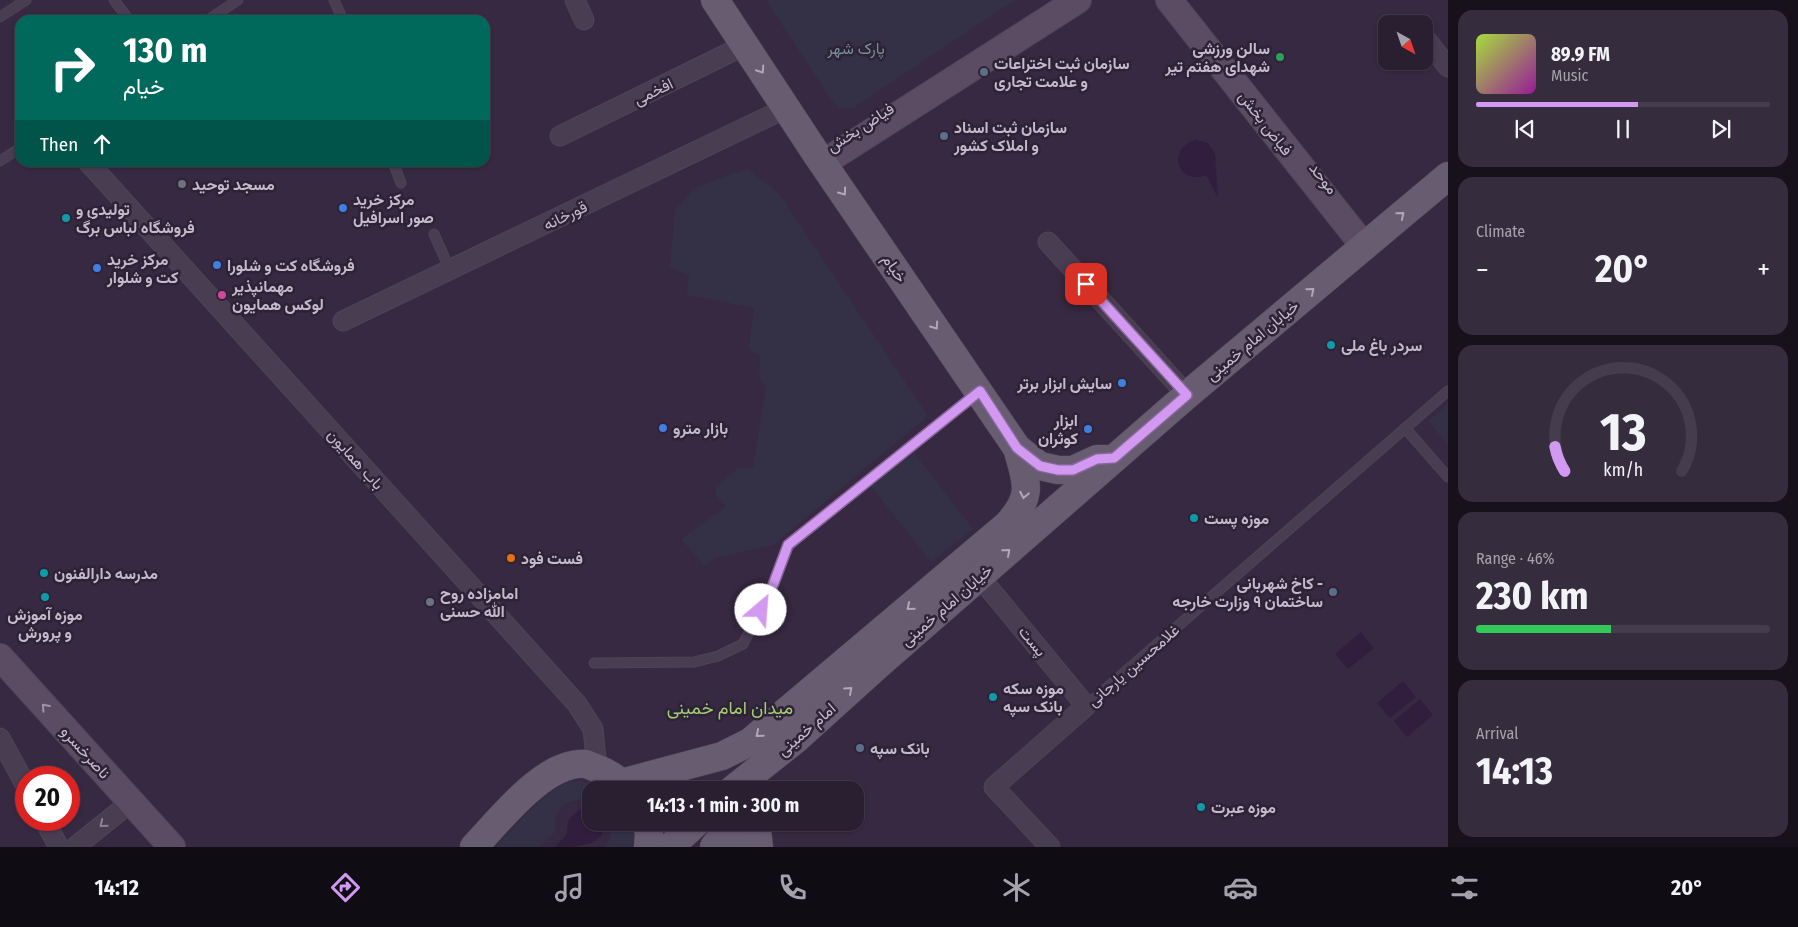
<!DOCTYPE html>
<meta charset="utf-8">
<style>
:root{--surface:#291f31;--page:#352c3d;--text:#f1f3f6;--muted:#a5a2ab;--line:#453d4d;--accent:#d19af0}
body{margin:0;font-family:"Fira Sans Condensed",Vazirmatn,sans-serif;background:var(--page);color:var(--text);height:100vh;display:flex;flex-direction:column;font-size:19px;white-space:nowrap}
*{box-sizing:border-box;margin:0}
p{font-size:16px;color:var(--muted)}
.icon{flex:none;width:28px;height:28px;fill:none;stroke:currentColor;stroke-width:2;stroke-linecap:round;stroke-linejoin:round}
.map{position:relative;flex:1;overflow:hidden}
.drawer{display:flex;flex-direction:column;gap:10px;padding:10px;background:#17111b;width:350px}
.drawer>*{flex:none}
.top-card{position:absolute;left:15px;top:15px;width:475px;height:152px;border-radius:15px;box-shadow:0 1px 4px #0004,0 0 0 1px var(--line);background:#00695c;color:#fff;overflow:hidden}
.needle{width:32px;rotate:140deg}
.fabs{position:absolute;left:1378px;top:15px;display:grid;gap:10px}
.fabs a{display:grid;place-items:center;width:55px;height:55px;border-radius:10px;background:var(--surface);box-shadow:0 1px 4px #0004,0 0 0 1px var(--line);font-size:25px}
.speed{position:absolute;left:15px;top:766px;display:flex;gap:10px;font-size:25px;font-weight:700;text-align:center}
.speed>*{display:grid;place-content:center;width:65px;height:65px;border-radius:50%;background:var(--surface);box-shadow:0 1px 4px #0004,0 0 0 1px var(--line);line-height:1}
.speed .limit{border:8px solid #d22;background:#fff;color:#111}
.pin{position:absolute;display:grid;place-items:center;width:42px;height:42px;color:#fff;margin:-21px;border-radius:10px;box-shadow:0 2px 8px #0006}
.me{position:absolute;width:55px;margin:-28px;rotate:27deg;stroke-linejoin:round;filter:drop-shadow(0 0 4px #0008)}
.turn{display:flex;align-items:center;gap:18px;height:105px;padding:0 25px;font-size:22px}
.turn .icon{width:65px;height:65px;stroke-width:2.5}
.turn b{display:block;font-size:35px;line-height:42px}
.then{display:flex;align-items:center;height:48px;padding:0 25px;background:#0003;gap:10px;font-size:19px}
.big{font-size:38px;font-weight:700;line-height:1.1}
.drawer .widget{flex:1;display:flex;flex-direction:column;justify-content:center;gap:8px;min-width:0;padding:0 18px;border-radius:15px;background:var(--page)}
.drawer .dial{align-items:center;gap:0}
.dial svg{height:130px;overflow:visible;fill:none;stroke:var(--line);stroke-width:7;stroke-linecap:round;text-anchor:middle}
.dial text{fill:var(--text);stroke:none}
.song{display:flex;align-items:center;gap:15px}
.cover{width:60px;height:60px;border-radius:8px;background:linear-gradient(135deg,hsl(80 70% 55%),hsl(300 70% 35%))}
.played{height:5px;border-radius:2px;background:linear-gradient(90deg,var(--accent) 55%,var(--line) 55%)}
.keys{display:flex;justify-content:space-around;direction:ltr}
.heat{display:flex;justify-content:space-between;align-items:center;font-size:28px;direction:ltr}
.charge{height:8px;border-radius:4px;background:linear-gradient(90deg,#34c759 46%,var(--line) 0)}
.trip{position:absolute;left:582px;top:781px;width:282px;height:50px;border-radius:15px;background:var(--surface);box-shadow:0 1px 4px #0004,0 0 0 1px var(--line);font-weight:700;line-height:50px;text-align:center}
.menu{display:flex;height:80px;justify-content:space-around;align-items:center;background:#100c14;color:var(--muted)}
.menu .icon{width:35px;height:35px}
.menu .current{color:var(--accent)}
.menu b{font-size:22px;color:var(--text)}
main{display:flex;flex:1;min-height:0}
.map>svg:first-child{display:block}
</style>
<main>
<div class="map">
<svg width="1448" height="847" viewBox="0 0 1448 847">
<rect width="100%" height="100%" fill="#372941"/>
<!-- green -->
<g fill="#343147">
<polygon points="766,0 1015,0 853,108 839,109 831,99"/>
<polygon points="748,169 779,194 928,416 773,545 716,558 704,566 681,539 726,506 715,495 716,487 738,468 753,468 766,387 759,379 760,356 749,349 754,308 687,295 689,275 670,268 675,210 694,189 734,173"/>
<polygon points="1448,404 1448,445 1428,421"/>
<polygon points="914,453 973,529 931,562 871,486"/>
<path d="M569 781C585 781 595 782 609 790H591V804C571 793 550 809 556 831L539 847H495C518 823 540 796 569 781Z"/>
<polygon points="608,823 634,823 635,832 632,847 605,847 611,838"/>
</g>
<!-- water -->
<g fill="#311d3e">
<path d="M1196 140 1208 143 1215 154 1218 198 1206 175C1177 186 1166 148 1196 140Z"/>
<polygon points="1361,632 1374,648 1348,669 1335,654"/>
<polygon points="1403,681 1416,697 1390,718 1377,703"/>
<polygon points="1420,699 1433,715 1407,737 1394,721"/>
<path d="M581 809 591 810V822L603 823C607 847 574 847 555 847L567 834 568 822 570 818Z"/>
</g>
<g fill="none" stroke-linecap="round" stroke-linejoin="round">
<!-- lane casing -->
<g stroke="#4f4457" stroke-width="11">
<g id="lane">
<polyline points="114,0 129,20"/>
<polyline points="334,0 343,20"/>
<polyline points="0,17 26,0"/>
<polyline points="208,20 238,0"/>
<polyline points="0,161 20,148"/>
<polyline points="393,162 401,183"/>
<polyline points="434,234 450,270"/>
<polyline points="1405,428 1448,477"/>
<polyline points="594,663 694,662 718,656 743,644 770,593 789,545 976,394"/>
<polyline points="1086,706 1448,391"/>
</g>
</g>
<!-- street casing -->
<g stroke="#4f4457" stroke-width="21">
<g id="street">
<polyline points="575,0 584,20"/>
<polyline points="1424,37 1448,67"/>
<polyline points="560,136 745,45"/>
<polyline points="88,162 577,704 593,729 597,768"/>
<polyline points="1048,242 1187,395"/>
<polyline points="343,321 786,108"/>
<polyline points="979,576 1086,706 994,787 1050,847"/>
<polyline points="0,738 26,786"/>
<polyline points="44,820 59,847"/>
<polyline points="75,847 131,802"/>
</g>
</g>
<!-- secondary casing -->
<g stroke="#4f4457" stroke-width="28">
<g id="secondary">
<polyline points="1169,0 1364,246"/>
<polyline points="823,163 1078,0"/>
<polyline points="0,657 172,847"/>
</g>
</g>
<!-- primary casing -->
<g stroke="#4f4457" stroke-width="29">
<g id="primary">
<polyline points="715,0 817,155 1017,448 1040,466 1058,470 1073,470 1097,459 1107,459"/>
<path d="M621 783 722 756 750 742 1007 525C1034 496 1027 483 1017 448"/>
<polyline points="732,790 795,740 878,665 1187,395 1448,176"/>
<polyline points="646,822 649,833 648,847"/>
<polyline points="757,822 757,830 759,847"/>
<path d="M474 847C499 821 545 760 586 764 589 765 593 767 596 768 609 773 619 779 627 790"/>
<polyline points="670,847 697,822"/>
<path d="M714 847C724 833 734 833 745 847"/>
</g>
</g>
<!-- lane -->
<use href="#lane" stroke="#493d51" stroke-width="9"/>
<!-- street -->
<use href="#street" stroke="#493d51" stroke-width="19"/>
<!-- secondary -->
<use href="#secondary" stroke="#5b4c63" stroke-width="26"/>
<!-- primary -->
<use href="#primary" stroke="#685c70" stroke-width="28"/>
</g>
<!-- one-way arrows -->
<defs><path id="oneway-chevron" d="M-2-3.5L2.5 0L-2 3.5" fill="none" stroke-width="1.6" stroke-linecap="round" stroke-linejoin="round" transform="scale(1.25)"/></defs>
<g stroke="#b2a7b9">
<use href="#oneway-chevron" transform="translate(761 70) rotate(57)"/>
<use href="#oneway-chevron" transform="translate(843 192) rotate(55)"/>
<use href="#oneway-chevron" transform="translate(1401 215) rotate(-40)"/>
<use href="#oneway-chevron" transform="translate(1311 291) rotate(-40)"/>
<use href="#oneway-chevron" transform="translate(935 326) rotate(55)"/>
<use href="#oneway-chevron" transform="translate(1024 495) rotate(101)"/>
<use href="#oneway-chevron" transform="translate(1007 552) rotate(-41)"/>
<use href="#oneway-chevron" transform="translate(910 607) rotate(140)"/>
<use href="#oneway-chevron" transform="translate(849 690) rotate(-42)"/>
<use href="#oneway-chevron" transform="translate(759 734) rotate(140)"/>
</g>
<use stroke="#a094a7" href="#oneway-chevron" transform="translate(45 707) rotate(-132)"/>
<use stroke="#8d8294" href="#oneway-chevron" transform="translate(103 824) rotate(141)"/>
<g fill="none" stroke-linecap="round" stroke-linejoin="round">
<!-- route casing -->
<g stroke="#88649c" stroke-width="12">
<polyline id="route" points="761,610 770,593 788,545 980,391 1017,448 1040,466 1058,470 1073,470 1097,459 1114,458 1187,395 1086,284"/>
</g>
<!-- route -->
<use href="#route" stroke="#d19af0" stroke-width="9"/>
</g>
<!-- markers -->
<circle fill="#2e9e5b" stroke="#2e2236" stroke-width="2" cx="1280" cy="57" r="5"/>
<g fill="#5c6f8a" stroke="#2e2236" stroke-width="2">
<circle cx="984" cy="72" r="5"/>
<circle cx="944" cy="136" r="5"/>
<circle cx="1333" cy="592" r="5"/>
<circle cx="860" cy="748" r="5"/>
</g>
<g fill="#6b7280" stroke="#2e2236" stroke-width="2">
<circle cx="182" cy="184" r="5"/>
<circle cx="430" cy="602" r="5"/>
</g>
<g fill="#3f7fe0" stroke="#2e2236" stroke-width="2">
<circle cx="343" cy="208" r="5"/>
<circle cx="217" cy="265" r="5"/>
<circle cx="97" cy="268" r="5"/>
<circle cx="1122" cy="383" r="5"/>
<circle cx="663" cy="428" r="5"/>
<circle cx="1088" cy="429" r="5"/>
</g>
<g fill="#0f9aa8" stroke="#2e2236" stroke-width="2">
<circle cx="66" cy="218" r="5"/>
<circle cx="1331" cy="345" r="5"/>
<circle cx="1194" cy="518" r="5"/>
<circle cx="44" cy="573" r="5"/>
<circle cx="45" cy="597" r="5"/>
<circle cx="993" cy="697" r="5"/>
<circle cx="1201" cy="807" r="5"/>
</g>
<circle fill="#d1479c" stroke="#2e2236" stroke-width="2" cx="222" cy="295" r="5"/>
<circle fill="#e8710a" stroke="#2e2236" stroke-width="2" cx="511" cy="558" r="5"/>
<g text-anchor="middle" stroke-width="5" stroke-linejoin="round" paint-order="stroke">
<!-- park labels -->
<g font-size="16" fill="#749099" stroke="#2e2236">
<text x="856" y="54">پارک شهر</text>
</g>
<!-- poi labels -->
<g font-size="16" font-weight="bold" fill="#c5bacb" stroke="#2e2236" text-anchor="start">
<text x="1270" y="54" text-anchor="end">سالن ورزشی<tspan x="1270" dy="18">شهدای هفتم تیر</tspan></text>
<text x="994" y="69">سازمان ثبت اختراعات<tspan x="994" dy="18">و علامت تجاری</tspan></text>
<text x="954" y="133">سازمان ثبت اسناد<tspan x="954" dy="18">و املاک کشور</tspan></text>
<text x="192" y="190">مسجد توحید</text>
<text x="353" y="205">مرکز خرید<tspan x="353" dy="18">صور اسرافیل</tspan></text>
<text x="76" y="215">تولیدی و<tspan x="76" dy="18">فروشگاه لباس برگ</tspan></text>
<text x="107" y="265">مرکز خرید<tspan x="107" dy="18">کت و شلوار</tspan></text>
<text x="227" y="271">فروشگاه کت و شلورا</text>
<text x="232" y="292">مهمانپذیر<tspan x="232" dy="18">لوکس همایون</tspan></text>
<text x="1341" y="351">سردر باغ ملی</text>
<text x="1112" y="389" text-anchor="end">سایش ابزار برتر</text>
<text x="1078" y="426" text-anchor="end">ابزار<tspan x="1078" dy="18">کوثران</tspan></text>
<text x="673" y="434">بازار مترو</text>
<text x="1204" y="524">موزه پست</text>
<text x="521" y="564">فست فود</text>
<text x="54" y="579">مدرسه دارالفنون</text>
<text x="1323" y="589" text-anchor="end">کاخ شهربانی -<tspan x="1323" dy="18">ساختمان ۹ وزارت خارجه</tspan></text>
<text x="440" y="599">امامزاده روح<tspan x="440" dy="18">الله حسنی</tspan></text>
<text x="45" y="620" text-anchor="middle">موزه آموزش<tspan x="45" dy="18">و پرورش</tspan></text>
<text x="1003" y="694">موزه سکه<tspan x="1003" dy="18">بانک سپه</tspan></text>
<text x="870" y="754">بانک سپه</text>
<text x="1211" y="813">موزه عبرت</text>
</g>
<!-- street labels -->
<g font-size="16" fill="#c5bacb" stroke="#2e2236">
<text transform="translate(653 91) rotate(-26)" y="6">افخمی</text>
<text transform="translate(1266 123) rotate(52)" y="6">فیاض بخش</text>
<text transform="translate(860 127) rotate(-33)" y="6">فیاض بخش</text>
<text transform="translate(1324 178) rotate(52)" y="6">موحد</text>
<text transform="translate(565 215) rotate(-26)" y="6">قورخانه</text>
<text transform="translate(895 268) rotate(55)" y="6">خیام</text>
<text transform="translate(1252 340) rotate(-40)" y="6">خیابان امام خمینی</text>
<text transform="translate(356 459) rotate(48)" y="6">باب همایون</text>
<text transform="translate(946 605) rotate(-41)" y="6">خیابان امام خمینی</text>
<text transform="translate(1033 641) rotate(51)" y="6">پست</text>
<text transform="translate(1133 665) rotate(-41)" y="6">غلامحسین یارجانی</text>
<text transform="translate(806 729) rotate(-41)" y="6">امام خمینی</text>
<text transform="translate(86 752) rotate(48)" y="6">ناصرخسرو</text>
</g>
<!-- neighbourhood labels -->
<g font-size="18" fill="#a4cd73" stroke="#2e2236">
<text x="730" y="714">میدان امام خمینی</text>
</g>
</g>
</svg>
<div class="fabs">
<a><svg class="needle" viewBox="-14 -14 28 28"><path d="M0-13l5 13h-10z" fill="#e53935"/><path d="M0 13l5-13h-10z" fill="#a5a2ab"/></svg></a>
</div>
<div class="speed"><div class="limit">20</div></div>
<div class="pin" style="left:1086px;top:284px;background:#d93025"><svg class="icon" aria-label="arrive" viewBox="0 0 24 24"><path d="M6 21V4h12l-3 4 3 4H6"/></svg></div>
<svg class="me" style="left:761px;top:610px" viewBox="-20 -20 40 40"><circle r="19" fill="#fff"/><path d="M0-13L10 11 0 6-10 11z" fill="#d19af0"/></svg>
<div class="trip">14:13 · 1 min · 300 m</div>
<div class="top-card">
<div class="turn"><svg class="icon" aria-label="right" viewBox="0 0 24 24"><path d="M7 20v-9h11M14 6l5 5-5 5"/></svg><div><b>130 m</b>خیام</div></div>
<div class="then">Then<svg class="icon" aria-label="ahead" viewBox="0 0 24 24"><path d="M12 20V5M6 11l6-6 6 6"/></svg></div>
</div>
</div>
<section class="drawer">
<div class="widget">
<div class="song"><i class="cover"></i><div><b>89.9 FM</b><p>Music</p></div></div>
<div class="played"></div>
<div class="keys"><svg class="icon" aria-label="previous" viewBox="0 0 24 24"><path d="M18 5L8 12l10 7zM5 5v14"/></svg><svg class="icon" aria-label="pause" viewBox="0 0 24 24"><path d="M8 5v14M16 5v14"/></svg><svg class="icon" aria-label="next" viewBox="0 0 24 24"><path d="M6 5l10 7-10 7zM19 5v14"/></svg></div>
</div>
<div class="widget"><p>Climate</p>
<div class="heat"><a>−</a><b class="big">20°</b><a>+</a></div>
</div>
<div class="widget dial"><svg viewBox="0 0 100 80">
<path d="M14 69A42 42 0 1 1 86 69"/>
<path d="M14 69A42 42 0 0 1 8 54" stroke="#d19af0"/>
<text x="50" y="56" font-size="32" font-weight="700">13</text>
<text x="50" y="72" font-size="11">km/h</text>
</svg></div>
<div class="widget"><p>Range · 46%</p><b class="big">230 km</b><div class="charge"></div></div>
<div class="widget"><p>Arrival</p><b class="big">14:13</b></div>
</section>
</main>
<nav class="menu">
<b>14:12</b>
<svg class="icon current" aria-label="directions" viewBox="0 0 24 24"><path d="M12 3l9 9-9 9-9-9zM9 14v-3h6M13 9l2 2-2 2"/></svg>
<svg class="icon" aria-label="music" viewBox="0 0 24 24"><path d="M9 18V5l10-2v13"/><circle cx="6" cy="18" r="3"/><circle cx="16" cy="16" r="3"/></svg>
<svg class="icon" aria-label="phone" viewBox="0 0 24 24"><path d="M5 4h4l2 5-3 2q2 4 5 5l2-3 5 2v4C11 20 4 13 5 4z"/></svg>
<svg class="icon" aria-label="climate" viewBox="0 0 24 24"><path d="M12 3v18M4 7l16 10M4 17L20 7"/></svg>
<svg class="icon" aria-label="car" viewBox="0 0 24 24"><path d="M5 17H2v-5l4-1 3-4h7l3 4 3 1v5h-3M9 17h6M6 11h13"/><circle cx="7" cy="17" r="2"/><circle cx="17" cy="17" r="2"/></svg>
<svg class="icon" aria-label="filters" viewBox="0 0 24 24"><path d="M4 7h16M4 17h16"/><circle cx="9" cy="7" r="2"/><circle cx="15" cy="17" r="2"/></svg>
<b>20°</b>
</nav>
